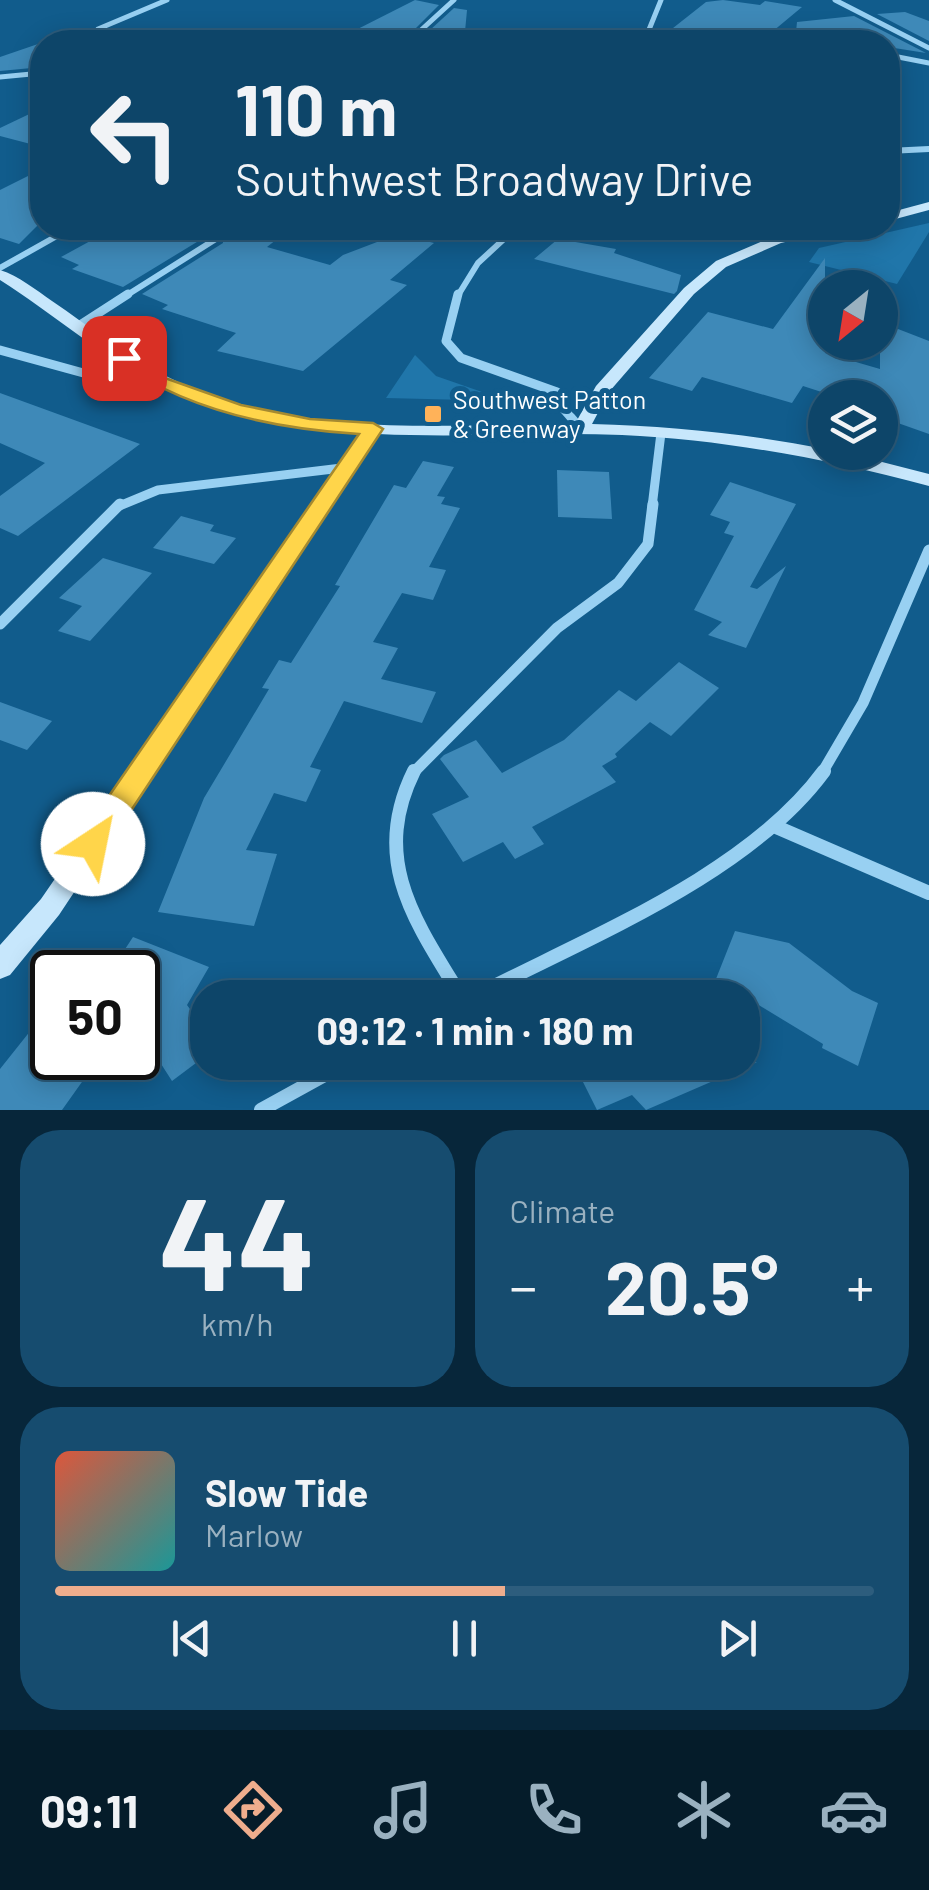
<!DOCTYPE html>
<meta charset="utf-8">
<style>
:root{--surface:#0d4569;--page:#164c6f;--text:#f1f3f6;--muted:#9ab1c0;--line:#2d5d7d;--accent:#eead8d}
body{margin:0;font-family:Barlow,sans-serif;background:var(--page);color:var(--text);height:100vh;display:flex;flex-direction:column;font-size:38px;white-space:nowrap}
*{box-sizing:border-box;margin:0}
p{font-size:32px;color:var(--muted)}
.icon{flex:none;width:55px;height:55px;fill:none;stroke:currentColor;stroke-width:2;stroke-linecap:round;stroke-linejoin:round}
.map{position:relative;height:1110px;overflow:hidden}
.drawer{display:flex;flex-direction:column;gap:20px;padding:20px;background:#07263a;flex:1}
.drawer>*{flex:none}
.guide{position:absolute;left:30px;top:30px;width:870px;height:210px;border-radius:40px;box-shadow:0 5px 25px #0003,0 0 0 2px var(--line);background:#0d4569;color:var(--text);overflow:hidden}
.needle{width:65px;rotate:210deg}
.controls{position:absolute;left:808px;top:270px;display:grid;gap:20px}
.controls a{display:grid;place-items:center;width:90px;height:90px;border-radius:50%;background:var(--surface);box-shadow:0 5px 25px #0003,0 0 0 2px var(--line);font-size:50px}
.speed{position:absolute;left:30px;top:950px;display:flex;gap:20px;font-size:50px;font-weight:700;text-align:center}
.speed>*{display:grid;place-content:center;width:130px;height:130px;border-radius:50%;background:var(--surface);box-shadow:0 5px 25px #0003,0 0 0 2px var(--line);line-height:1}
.speed .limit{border:5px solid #111;border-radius:15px;background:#fff;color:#111}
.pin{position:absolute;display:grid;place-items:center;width:85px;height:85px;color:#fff;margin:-42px;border-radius:20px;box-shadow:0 5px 15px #0006}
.me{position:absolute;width:110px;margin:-55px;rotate:34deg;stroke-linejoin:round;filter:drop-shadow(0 0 8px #0008)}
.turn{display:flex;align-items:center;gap:35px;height:210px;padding:0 40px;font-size:45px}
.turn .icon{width:130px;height:130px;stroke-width:2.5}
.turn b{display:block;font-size:70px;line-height:85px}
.big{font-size:75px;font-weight:700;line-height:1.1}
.drawer .tile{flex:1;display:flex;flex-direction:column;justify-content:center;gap:15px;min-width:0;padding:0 35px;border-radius:40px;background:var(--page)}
.drawer .dial{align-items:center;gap:0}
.dial b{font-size:130px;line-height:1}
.song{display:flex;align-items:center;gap:30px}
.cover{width:120px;height:120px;border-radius:15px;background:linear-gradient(135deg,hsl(10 70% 55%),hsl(180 70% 35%))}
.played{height:10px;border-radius:5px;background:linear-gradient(90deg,var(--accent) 55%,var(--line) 55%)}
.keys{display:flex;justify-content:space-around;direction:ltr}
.heat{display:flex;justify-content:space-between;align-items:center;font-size:55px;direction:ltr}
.drawer .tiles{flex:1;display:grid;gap:20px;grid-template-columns:1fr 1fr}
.tile:last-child{grid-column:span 2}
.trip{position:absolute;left:190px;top:980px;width:570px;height:100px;border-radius:40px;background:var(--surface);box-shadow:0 5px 25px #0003,0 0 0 2px var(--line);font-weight:700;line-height:100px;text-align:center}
.tab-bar{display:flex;height:160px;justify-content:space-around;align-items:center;background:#051c2a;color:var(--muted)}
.tab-bar .icon{width:70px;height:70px}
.tab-bar .current{color:var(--accent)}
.tab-bar b{font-size:45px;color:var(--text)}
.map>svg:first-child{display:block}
</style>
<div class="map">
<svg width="929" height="1110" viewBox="0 0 929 1110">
<rect width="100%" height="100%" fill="#115c8c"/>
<!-- green -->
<g fill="#2076aa">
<polygon points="929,223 929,232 897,284 809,262 819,248"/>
<polygon points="415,355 436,376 508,401 386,398"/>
</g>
<!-- building -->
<g fill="#3e89b8">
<polygon points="415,0 439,5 402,42 332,42"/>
<polygon points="723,0 760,5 765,1 802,7 760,42 727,42 668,32 706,2"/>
<polygon points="454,8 467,10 464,42 417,42"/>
<polygon points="905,12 929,21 929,41 877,14"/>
<polygon points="854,16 926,53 888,47 888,42 796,32 797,22"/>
<polygon points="38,44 42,67 0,71 0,57"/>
<polygon points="42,108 42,147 0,136 0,128"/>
<polygon points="42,169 42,221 19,244 0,238 0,190"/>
<polygon points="114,228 291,228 267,247 330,265 343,255 398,234 434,243 390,280 407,285 303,371 217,351 236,333 162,309 168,305 142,294 223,243 223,231 215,231 123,287 72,269 79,265 61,257"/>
<polygon points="558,239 616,249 614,253 681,275 677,291 674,294 534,259"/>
<polygon points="825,258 825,353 880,369 880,322 929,341 929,434 895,422 899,415 880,409 880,398 840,398 803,386 792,403 702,377 692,391 649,378 708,312 773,329"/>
<polygon points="0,393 140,444 18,536 0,528 0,496 45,463 0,443"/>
<polygon points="423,461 454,467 437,496 445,497 441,504 460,508 429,567 446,570 433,600 402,593 373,642 398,648 381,679 436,692 422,723 344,701 310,767 321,770 306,802 274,793 246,850 277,854 254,926 158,912 204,798 269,689 262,688 279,660 291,663 340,586 335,585 394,485 406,488"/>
<polygon points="557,470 609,472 612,519 558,517"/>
<polygon points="730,482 796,504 750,587 757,589 786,566 746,648 708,635 722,622 694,610 734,536 724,533 730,522 710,515"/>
<polygon points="181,516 214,525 210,531 236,538 214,564 153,548"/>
<polygon points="103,558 152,573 90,641 58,631 82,606 59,598"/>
<polygon points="679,662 719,688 671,736 650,722 615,754 617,757 602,766 616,782 532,827 544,844 515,859 503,842 463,862 432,814 469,797 440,759 444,755 476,740 502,773 564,740 619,690 636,701"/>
<polygon points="0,702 52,721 27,750 0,740"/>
<polygon points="735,931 789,943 852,991 878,1003 858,1066 822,1048 823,1044 757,1004 710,994"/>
<polygon points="133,937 209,967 187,1005 208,1034 208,1054 172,1081 147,1042 138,1039 138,972 110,972"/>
<polygon points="35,1025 52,1036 52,1058 99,1058 62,1110 0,1110 0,1069"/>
<polygon points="573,1062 757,1062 646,1110 632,1095 597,1110"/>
</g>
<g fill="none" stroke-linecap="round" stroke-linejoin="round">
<!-- street-far4 -->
<g stroke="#98d0f2" stroke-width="5">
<polyline points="835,0 929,48"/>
<polyline points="116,42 98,29 167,0"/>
<polyline points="408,42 454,0"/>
<polyline points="644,42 661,0"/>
<polyline points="888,55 929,63"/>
<polyline points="0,77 42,73"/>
</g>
<!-- street-far3 -->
<g stroke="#98d0f2" stroke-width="6">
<polyline points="888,151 929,149"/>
<polyline points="0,268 71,228"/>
<polyline points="124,297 219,237"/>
<polyline points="457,297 478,263 516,228"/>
</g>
<!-- street-far2 -->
<g stroke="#98d0f2" stroke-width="9">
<polyline points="458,294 446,341 461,358 557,392 562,407 581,429"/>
<polyline points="80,325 128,294"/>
<polyline points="0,350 98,377 159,382"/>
<polyline points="117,507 158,490 350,467"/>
<polyline points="652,507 661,433"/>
</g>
<!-- street-far1 -->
<g stroke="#98d0f2" stroke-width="11">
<polyline points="0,624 120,504"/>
<polyline points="413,773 557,628 618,583 648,544 653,504"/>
<polyline points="822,773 863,703 929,550"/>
</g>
<!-- street -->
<g stroke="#98d0f2" stroke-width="14">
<path d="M414 771C370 860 415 921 462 998"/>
<polyline points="774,826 929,893"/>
<path d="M471 998C584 939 747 876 824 771"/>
<polyline points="261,1110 348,1062"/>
</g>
<!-- secondary -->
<g fill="#c7e7fc" fill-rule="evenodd">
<polygon points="929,202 929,210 888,221 888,213"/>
<path d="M819 228H844L781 243 726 267 694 294 609 392 592 424C671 426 748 434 825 449V452H843L929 474V486C827 459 727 440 622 435 541 432 459 438 378 434L59 915 10 975 0 979V945L41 899 361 434C290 430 217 416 153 383 99 354 52 313 0 280V270C19 276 36 290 52 301 90 327 127 356 168 377 292 440 440 424 575 424L596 386 684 288 716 261 772 237Z"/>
</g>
</g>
<!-- route -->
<path fill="#ffd54a" stroke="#a68a30" stroke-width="2.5" d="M124 352 165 378 241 405 310 419 373 423 383 429 103 853 93 857 82 853 78 844 82 835 359 434C274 429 187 411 117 361L114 358Z"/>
<!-- markers -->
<rect fill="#ffb259" stroke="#115c8c" stroke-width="4" x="423" y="404" width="20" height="20" rx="5"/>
<g text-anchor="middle" stroke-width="10" stroke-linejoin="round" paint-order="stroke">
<!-- poi labels -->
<g font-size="25" fill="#fff" stroke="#115c8c" text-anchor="start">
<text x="453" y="409">Southwest Patton<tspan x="453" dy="29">&amp; Greenway</tspan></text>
</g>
</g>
</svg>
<div class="controls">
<a><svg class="needle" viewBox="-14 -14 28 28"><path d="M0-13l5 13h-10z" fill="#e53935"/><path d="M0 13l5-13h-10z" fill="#9ab1c0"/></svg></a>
<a><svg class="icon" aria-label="layers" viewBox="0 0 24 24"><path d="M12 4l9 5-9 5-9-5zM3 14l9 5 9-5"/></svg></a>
</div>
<div class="speed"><div class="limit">50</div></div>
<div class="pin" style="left:124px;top:358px;background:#d93025"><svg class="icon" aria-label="arrive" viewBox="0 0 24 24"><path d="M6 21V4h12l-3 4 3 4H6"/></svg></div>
<svg class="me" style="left:93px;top:844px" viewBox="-20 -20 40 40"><circle r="19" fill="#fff"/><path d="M0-13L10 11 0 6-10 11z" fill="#ffd54a"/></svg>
<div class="trip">09:12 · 1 min · 180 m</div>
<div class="guide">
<div class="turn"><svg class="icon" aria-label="left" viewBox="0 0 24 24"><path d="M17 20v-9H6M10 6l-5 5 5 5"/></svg><div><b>110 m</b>Southwest Broadway Drive</div></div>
</div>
</div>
<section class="drawer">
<div class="tiles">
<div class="tile dial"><b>44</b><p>km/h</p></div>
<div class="tile"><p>Climate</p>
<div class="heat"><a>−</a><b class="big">20.5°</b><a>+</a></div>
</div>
<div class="tile">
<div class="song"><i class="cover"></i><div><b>Slow Tide</b><p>Marlow</p></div></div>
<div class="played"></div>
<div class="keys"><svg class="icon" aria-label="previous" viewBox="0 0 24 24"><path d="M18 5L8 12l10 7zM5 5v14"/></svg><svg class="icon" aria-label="pause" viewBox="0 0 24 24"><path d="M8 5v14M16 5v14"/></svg><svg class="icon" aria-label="next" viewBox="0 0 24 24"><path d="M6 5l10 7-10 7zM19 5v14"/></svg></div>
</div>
</div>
</section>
<nav class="tab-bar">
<b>09:11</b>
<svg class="icon current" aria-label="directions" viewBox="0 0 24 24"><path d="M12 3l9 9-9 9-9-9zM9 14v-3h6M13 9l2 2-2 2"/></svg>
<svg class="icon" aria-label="music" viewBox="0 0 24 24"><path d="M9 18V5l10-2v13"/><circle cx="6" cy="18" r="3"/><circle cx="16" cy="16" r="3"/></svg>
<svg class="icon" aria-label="phone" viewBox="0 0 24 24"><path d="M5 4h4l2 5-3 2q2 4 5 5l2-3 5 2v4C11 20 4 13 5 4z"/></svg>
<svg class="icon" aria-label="climate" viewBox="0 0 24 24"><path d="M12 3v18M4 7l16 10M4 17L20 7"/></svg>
<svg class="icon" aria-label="car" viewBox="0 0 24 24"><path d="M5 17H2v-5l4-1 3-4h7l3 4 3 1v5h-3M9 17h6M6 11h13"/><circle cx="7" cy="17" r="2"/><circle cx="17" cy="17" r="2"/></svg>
</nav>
